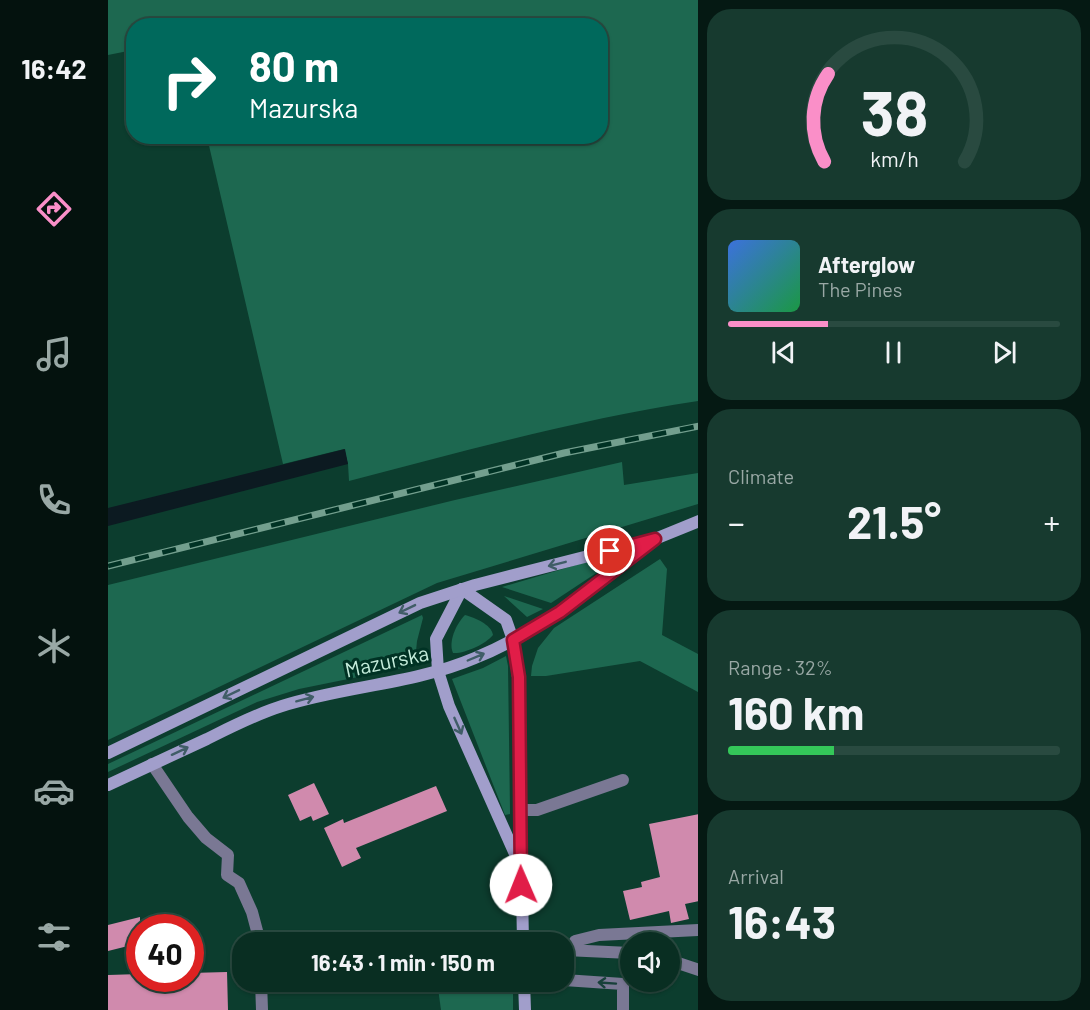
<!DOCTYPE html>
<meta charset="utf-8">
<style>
:root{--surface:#092e22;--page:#173a2f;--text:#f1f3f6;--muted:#99a8a5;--line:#294a40;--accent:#fa8fc8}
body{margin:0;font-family:Barlow,sans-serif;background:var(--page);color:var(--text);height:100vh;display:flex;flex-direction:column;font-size:22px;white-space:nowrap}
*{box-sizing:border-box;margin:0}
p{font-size:20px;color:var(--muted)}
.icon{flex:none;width:33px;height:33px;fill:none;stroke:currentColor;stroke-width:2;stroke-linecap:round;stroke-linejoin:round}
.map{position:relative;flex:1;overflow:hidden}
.details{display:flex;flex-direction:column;gap:9px;padding:9px;background:#051913;width:392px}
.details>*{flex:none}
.banner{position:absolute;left:18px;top:18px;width:482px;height:126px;border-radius:24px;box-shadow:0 2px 4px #0004,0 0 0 2px var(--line);background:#00695c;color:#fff;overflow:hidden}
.tools{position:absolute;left:512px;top:932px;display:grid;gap:12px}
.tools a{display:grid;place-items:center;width:60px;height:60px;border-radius:50%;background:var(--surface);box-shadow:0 2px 4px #0004,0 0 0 2px var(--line);font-size:30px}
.speed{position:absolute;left:18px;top:914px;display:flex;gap:12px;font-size:30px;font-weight:700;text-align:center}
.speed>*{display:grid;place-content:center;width:78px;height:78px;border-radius:50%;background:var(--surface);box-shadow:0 2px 4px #0004,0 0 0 2px var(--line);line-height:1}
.speed .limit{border:9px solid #d22;background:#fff;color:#111}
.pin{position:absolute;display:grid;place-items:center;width:51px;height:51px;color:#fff;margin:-26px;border:3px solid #fff;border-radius:50%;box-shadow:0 2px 6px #0007}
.me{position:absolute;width:66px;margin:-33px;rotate:359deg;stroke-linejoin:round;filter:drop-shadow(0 0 4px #0008)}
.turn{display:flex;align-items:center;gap:21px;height:126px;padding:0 24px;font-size:27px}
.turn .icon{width:78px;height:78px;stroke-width:2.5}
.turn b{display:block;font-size:42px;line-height:51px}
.big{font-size:45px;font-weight:700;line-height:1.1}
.details .tile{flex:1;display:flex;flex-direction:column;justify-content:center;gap:9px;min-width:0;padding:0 21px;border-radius:24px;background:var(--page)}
.details .dial{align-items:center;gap:0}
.dial svg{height:156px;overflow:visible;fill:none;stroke:var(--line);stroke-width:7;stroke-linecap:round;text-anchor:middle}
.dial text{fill:var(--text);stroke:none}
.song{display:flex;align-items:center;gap:18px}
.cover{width:72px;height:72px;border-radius:9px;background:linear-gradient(135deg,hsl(220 70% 55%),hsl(140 70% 35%))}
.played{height:6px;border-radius:3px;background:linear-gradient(90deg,var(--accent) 30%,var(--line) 30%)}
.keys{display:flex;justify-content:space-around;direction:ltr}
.heat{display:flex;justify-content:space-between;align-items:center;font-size:33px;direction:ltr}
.charge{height:9px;border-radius:4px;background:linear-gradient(90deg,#34c759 32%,var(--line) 0)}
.trip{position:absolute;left:124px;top:932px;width:342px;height:60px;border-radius:24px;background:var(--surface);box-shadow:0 2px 4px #0004,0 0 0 2px var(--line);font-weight:700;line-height:60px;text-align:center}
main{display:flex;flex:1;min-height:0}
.dock{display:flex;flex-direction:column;width:108px;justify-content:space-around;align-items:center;background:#04120e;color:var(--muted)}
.dock .icon{width:42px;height:42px}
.dock .current{color:var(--accent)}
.dock b{font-size:27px;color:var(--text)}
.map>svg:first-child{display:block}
</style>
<main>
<nav class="dock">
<b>16:42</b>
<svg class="icon current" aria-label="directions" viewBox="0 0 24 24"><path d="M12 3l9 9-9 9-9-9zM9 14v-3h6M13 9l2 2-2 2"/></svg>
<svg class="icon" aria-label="music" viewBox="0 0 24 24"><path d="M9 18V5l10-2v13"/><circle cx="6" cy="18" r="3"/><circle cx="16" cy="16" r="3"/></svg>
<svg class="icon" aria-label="phone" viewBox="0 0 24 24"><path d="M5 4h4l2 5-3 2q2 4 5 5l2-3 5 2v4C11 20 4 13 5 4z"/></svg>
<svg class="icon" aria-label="climate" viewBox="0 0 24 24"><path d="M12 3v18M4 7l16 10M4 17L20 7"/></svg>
<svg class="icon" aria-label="car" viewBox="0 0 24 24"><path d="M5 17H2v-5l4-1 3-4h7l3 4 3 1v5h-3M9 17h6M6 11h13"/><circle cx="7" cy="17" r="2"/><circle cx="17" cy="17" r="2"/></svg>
<svg class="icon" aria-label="filters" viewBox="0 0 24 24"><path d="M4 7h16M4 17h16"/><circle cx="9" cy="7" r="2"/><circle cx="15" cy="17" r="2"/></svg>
</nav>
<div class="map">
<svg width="591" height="1010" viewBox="0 0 591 1010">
<rect width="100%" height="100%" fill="#0c3d2e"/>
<!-- green -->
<g fill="#1d6850">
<path d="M0 0H590V401C472 419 356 451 241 481L240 464 236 449 175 464 99 137 492 136V26H26L25 50 0 55Z"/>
<polygon points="514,462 516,485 590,473 590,504 329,583 0,740 0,585 347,500"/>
<polygon points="505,554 509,555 508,560 443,603 394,587"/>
<polygon points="552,559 559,569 554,635 590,654 590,692 532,661 438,676 423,676 424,666 430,648 446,628"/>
<polygon points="396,596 435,609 419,617"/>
<polygon points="314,615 315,618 309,641 307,662 304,666 191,689 149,702 0,772 0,764"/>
<path d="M357 615C367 618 383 624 385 635 378 644 356 654 345 653 340 642 348 624 357 615Z"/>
<polygon points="398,656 400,666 402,810 402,814 397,815 344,679 375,668"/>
<polygon points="323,931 386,935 405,934 405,942 324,942"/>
<polygon points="329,981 405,981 405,1010 333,1010"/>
</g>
<!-- water -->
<polygon fill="#0c1a21" points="237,449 240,464 0,526 0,508"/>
<!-- building -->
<g fill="#d08aad">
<polygon points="206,783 221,814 205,821 203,816 192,821 180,795"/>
<polygon points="328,786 339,811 248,848 253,858 234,867 216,828 235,819 236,823"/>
<polygon points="591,814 591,901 577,904 581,919 563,923 561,911 522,920 515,891 534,887 533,882 552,877 541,824"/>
<polygon points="32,917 32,943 0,951 0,925"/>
<polygon points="119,972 120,1010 0,1010 0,975 32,974 32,978 82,978 82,973"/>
</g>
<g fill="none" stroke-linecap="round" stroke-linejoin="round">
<!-- lane -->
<g stroke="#7a7894" stroke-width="12">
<polyline points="44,764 80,817 98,838 120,855 119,875 131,883 144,912 152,942"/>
<polyline points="413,810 429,810 515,780"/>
<polyline points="457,950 522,953"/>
<polyline points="464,950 467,941 491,935 591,930"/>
<polyline points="561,960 591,970"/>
<polyline points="456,980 515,984 515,1010"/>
<polyline points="153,981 154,1010"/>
</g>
<!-- secondary -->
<g stroke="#a19ecb" stroke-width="12">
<polyline points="354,589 398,620 405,640 410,677 415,942"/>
<polyline points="354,589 328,639 330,671 341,706 411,863"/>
<polyline points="0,753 312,603 367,585 547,539 591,521"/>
<path d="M0 785C33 770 66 754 99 739 123 727 148 714 174 706 237 686 306 684 367 658 432 632 486 586 541 544"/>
<polyline points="416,981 417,1010"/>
</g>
<!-- rail casing -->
<g stroke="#739f8e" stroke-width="7">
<polyline id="rail" points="0,566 456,453 591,426"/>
</g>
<!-- rail -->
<use href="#rail" stroke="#003224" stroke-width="4.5" stroke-dasharray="14" stroke-linecap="butt"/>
</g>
<!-- one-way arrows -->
<defs><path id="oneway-shaft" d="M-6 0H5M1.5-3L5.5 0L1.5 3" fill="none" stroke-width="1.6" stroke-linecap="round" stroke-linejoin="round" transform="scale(1.5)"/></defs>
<g stroke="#405d67">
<use href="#oneway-shaft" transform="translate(449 564) rotate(166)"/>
<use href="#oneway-shaft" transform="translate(299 609) rotate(154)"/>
<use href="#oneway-shaft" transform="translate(368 657) rotate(-23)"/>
<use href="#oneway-shaft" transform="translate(123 694) rotate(154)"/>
<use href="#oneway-shaft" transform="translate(197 699) rotate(-15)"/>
<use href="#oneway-shaft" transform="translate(350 726) rotate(66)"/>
<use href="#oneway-shaft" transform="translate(72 751) rotate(-25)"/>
</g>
<use stroke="#18403a" href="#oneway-shaft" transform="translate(499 983) rotate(-176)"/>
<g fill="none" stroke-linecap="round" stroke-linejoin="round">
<!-- route casing -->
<g stroke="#92132f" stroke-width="15">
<polyline id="route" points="413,885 411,677 405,640 452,612 547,539 502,551"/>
</g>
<!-- route -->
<use href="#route" stroke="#e11d48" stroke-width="10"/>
</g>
<g text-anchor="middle" stroke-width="6" stroke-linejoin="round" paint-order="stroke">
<!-- street labels -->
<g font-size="21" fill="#c4ecdb" stroke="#003224">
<text transform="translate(279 662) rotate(-12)" y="7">Mazurska</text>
</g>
</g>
</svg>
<div class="tools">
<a><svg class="icon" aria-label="sound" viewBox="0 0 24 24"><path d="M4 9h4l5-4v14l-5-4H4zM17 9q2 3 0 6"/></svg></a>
</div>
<div class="speed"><div class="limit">40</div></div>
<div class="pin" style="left:502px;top:551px;background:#d93025"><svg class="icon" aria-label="arrive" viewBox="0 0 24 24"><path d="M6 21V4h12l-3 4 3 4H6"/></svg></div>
<svg class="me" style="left:413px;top:885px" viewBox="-20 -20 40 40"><circle r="19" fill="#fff"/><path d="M0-13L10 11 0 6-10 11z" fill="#e11d48"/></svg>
<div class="trip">16:43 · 1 min · 150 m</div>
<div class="banner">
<div class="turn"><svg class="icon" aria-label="right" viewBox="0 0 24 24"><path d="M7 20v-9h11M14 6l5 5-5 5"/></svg><div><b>80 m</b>Mazurska</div></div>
</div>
</div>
<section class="details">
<div class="tile dial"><svg viewBox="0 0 100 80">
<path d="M14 69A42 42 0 1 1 86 69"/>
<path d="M14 69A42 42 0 0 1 16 24" stroke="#fa8fc8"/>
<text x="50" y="56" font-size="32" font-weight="700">38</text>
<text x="50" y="72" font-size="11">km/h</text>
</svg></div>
<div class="tile">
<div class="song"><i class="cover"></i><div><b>Afterglow</b><p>The Pines</p></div></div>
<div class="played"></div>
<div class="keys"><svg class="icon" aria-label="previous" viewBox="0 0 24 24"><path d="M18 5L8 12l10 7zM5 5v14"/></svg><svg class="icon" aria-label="pause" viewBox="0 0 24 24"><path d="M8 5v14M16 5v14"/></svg><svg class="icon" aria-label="next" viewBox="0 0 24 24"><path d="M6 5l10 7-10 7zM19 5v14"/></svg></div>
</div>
<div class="tile"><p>Climate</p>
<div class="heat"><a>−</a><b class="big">21.5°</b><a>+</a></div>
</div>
<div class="tile"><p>Range · 32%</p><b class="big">160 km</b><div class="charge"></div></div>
<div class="tile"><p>Arrival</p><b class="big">16:43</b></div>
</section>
</main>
